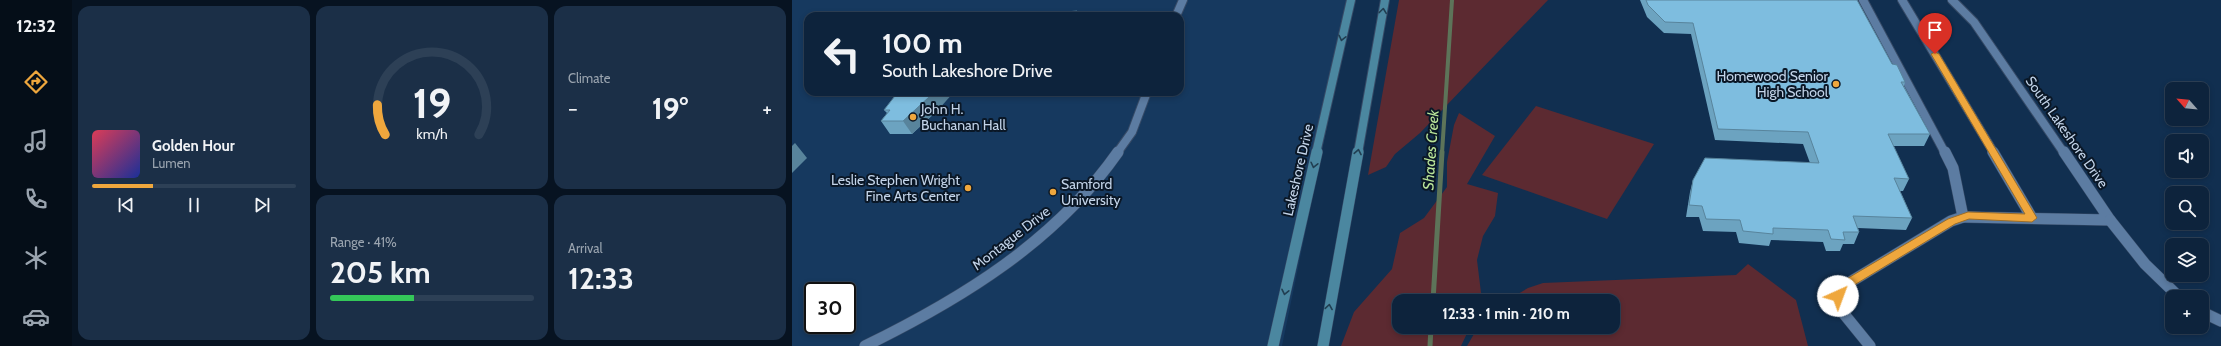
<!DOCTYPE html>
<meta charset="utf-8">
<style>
:root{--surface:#0d233c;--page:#1b2f47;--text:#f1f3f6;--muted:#9aa4af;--line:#2d4056;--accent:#efa73d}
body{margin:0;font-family:Cabin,sans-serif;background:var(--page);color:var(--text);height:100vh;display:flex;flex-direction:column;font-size:15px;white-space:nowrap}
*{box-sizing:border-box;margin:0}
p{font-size:13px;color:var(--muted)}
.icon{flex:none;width:22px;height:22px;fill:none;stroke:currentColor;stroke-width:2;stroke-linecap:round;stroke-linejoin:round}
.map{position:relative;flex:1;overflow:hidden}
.sheet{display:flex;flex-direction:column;gap:6px;padding:6px;background:#071321;width:720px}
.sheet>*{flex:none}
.top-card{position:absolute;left:12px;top:12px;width:380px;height:84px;border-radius:12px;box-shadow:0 2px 6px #0003,0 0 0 1px var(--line);background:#0d233c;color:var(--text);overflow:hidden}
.needle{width:26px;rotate:297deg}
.controls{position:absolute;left:1373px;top:82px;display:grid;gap:8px}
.controls a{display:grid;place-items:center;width:44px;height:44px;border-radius:8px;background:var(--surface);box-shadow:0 2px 6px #0003,0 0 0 1px var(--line);font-size:20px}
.speed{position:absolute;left:12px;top:282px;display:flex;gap:8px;font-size:20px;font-weight:700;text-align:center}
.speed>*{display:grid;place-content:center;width:52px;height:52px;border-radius:50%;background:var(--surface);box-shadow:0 2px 6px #0003,0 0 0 1px var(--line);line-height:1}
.speed .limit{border:2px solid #111;border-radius:6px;background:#fff;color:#111}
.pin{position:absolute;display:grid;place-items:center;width:34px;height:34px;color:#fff;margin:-41px -17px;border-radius:50% 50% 50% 0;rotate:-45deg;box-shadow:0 0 4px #0007}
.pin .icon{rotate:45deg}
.me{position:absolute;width:44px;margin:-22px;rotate:43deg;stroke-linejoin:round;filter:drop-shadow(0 0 3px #0008)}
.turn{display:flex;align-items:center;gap:14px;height:84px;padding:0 12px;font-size:18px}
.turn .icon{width:52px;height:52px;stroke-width:2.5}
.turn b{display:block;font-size:28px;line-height:34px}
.big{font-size:30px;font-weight:700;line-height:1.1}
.sheet .tile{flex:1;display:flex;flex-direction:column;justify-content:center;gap:6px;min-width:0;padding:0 14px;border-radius:12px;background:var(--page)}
.sheet .dial{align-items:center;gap:0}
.dial svg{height:104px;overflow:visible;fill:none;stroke:var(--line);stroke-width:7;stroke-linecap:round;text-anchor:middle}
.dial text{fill:var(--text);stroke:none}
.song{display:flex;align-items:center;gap:12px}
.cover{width:48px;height:48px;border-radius:6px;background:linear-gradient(135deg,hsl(350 70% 55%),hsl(230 70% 35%))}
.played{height:4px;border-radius:2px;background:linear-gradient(90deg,var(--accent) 30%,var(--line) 30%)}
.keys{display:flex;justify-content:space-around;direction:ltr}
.heat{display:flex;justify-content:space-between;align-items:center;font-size:22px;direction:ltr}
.charge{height:6px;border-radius:3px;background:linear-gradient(90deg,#34c759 41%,var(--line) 0)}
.sheet .tiles{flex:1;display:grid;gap:6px;grid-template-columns:repeat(3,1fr)}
.tile:first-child{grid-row:span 2}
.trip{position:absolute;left:600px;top:294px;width:228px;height:40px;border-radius:12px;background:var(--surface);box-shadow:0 2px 6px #0003,0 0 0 1px var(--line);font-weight:700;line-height:40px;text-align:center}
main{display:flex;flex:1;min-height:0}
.dock{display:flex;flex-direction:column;width:72px;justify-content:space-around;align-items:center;background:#050e18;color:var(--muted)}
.dock .icon{width:28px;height:28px}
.dock .on{color:var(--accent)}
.dock b{font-size:18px;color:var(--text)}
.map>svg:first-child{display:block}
</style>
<main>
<nav class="dock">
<b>12:32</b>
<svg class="icon on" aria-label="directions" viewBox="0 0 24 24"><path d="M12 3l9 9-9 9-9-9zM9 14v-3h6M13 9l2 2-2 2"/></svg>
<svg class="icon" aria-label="music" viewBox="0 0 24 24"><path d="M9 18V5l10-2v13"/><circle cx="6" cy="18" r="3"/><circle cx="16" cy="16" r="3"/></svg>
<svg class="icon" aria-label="phone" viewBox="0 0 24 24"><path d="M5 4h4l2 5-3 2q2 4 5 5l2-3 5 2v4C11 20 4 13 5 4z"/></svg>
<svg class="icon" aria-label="climate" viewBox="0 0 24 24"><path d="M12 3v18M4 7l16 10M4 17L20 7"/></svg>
<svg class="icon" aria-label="car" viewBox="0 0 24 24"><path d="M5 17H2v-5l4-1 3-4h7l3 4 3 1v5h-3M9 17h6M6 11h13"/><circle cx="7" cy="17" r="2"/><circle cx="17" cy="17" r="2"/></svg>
</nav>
<section class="sheet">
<div class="tiles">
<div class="tile">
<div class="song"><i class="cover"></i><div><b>Golden Hour</b><p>Lumen</p></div></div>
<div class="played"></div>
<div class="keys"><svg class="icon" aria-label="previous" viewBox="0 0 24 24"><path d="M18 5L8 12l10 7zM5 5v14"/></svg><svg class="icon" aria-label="pause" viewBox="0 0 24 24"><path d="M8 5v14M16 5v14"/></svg><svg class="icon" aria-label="next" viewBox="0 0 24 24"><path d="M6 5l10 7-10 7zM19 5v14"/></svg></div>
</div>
<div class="tile dial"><svg viewBox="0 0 100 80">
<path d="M14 69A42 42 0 1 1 86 69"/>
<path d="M14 69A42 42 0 0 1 8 46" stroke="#efa73d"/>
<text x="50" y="56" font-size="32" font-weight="700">19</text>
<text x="50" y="72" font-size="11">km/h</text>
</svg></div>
<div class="tile"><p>Climate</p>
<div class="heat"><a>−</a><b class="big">19°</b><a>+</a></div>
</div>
<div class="tile"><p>Range · 41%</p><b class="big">205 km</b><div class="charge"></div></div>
<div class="tile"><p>Arrival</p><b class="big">12:33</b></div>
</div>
</section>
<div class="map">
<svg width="1429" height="346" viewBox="0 0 1429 346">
<rect width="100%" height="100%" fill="#112f50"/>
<!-- built -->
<path fill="#16395f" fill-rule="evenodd" d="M0 0H561L490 346H0ZM16 16H388V92H16ZM21 291H55V325H21Z"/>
<!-- green -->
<g fill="#5c2a31">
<polygon points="607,0 756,0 628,133 603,154 594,167 576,175"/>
<polygon points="744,106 862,144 815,219 690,175"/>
<polygon points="667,113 703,136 675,184 706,193 703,216 691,236 685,260 690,301 607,301 607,327 678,327 669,346 549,346 562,312 600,269 608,233 632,218 655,187 655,162 662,125"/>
<polygon points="956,264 1004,300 1016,346 675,346 686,327 821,327 821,301 714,301 736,288 751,283 944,275"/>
</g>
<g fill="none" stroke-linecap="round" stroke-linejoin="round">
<!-- stream-far1 -->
<polyline stroke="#5d7459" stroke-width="4" points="650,153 660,0"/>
<!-- stream -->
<g stroke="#5d7459" stroke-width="5">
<polyline points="641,301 650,152"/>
<polyline points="638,346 639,327"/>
</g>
<!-- street-far1 casing -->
<g stroke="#374b67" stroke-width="10">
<g id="street-far1">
<polyline points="1071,0 1153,153"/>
<polyline points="1110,0 1202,153"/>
<polyline points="1160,0 1182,22 1272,153"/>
<polyline points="384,16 391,0"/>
<polyline points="325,153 340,132 355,92"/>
</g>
</g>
<!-- street casing -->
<g stroke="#374b67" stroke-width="12">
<g id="street">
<polyline points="1201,152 1240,218"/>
<polyline points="1171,217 1318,220 1272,152"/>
<polyline points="1318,220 1353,264 1387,297"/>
<polyline points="1410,312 1429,321"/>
<path d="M73 346C169 299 263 242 326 152"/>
<polyline points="1078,346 1052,314 1046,296 1050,287 1159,221 1171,217 1161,168 1153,152"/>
</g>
</g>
<!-- secondary-far1 casing -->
<g stroke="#374b67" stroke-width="10">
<g id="secondary-far1">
<polyline points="524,153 559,0"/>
<polyline points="566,153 593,0"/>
</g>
</g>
<!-- secondary casing -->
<g stroke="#374b67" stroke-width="12">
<g id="secondary">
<polyline points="481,346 525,152"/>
<polyline points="531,346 566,152"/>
</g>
</g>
<!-- street-far1 -->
<use href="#street-far1" stroke="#5c7ca2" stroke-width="8"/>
<!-- street -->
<use href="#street" stroke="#5c7ca2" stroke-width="11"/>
<!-- secondary-far1 -->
<use href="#secondary-far1" stroke="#4b87a0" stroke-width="8"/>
<!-- secondary -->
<use href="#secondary" stroke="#4b87a0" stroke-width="11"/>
</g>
<!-- wall -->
<g fill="#6ca3c0">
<polygon points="848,0 1065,0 1100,64 1113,82 1112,86 1138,134 1132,146 1101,146 1117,179 1111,191 1108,191 1120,218 1114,230 1066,228 1067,232 1062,244 1051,244 1048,251 1034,251 1031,242 979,240 977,246 947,243 944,232 911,231 907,217 894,217 898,192 901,180 1018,163 1011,144 923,140 899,34 872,33 855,17"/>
<polygon points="92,110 146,110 120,134 98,134 89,121 95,113"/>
</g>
<!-- shaded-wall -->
<g fill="#58849c">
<polygon points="285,11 288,16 282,16"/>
<polygon points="142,92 162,92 146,110 120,134 111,121"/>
<polygon points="3,143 15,158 0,173 0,146"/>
</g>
<!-- building -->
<g fill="#7ebddf" stroke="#58849c">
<polygon points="854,0 1065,0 1100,64 1105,65 1113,82 1109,82 1138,134 1096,134 1117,179 1102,178 1120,218 1061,216 1067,232 1051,232 1053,240 1039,239 1036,230 981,228 981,234 951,231 948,220 914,219 910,206 897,205 901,180 913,158 1027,163 1016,132 926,129 901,23 873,22 856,5"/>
<polygon points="285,11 282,16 174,16 178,12 264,13"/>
<polygon points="106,92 142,92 137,97 111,121 89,121 98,110 92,110"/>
</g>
<!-- one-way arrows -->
<defs><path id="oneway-chevron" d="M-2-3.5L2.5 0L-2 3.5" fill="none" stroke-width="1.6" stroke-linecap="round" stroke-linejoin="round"/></defs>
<g stroke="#213e51">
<use href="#oneway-chevron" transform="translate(591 11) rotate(-83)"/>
<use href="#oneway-chevron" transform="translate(550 38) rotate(103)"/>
<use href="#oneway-chevron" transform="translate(566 152) rotate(-79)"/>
<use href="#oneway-chevron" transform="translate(522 165) rotate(103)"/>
<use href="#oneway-chevron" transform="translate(493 292) rotate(102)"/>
<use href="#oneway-chevron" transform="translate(537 307) rotate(-81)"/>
</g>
<!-- route -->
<polygon fill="#efa73d" stroke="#9b6d28" points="1143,52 1147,54 1245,218 1240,222 1177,219 1163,224 1054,290 1050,299 1042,299 1041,296 1046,284 1156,219 1176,212 1233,214 1139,54"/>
<!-- markers -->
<g fill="#efa73d" stroke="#0a1726" stroke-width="1.5">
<circle cx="1044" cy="84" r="4"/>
<circle cx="121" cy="117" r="4"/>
<circle cx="176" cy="188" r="4"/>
<circle cx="261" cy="192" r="4"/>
</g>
<g text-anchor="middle" stroke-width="4" stroke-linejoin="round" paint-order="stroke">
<!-- poi labels -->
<g font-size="14" fill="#c3d4e9" stroke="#0a1726" text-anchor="end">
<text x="1036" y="81">Homewood Senior<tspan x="1036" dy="16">High School</tspan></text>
<text x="129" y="114" text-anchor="start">John H.<tspan x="129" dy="16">Buchanan Hall</tspan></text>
<text x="168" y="185">Leslie Stephen Wright<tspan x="168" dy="16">Fine Arts Center</tspan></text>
<text x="269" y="189" text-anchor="start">Samford<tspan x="269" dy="16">University</tspan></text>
</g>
<!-- street labels -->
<g font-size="14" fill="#c3d4e9" stroke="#0a1726">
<text transform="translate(1275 132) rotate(55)" y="5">South Lakeshore Drive</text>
<text transform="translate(506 170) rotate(-77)" y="5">Lakeshore Drive</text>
<text transform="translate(219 238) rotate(-38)" y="5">Montague Drive</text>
</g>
<!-- water labels -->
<g font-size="15" font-style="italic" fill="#bae69a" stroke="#0a1726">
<text transform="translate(639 150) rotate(-86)" y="5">Shades Creek</text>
</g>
</g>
</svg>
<div class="controls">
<a><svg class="needle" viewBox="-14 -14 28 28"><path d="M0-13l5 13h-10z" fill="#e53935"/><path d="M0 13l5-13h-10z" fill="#9aa4af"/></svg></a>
<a><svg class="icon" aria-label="sound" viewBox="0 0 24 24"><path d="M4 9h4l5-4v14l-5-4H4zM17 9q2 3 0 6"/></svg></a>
<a><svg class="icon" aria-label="search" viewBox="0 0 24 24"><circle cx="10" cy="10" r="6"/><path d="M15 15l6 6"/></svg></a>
<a><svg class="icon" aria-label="layers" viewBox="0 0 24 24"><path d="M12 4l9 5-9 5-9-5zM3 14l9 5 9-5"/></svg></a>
<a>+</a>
</div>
<div class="speed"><div class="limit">30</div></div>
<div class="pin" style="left:1143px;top:54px;background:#d93025"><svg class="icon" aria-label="arrive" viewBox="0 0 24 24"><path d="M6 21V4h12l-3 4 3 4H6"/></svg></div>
<svg class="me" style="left:1046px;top:296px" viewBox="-20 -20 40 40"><circle r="19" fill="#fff"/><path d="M0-13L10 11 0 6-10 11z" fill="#efa73d"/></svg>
<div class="trip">12:33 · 1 min · 210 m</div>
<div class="top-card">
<div class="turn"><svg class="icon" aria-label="left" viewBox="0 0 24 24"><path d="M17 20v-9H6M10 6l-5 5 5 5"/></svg><div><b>100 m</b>South Lakeshore Drive</div></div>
</div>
</div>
</main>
